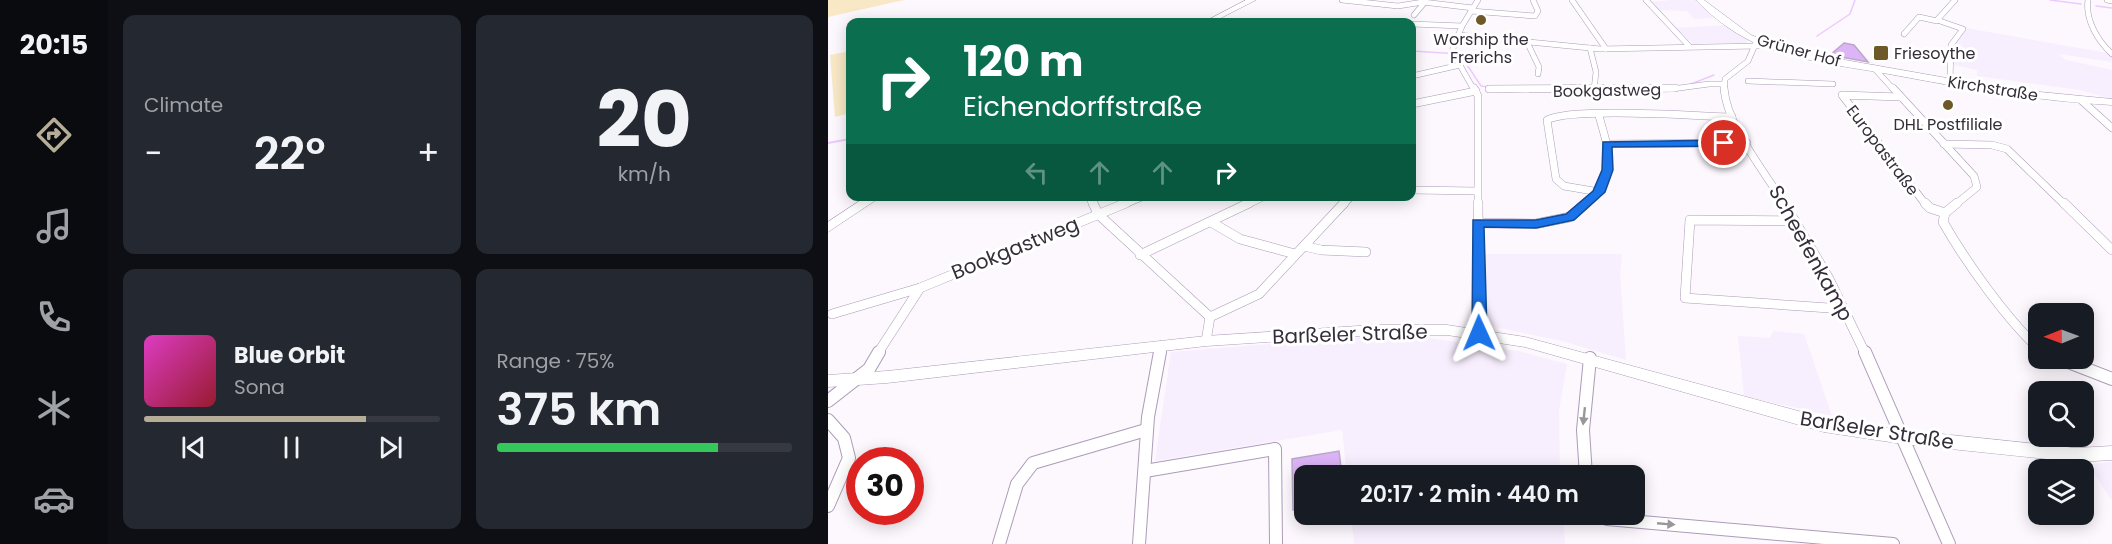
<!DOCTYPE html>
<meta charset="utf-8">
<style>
:root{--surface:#171b24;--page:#242831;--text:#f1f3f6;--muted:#9ea1a6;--line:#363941;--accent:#b6ad99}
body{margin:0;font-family:Poppins,sans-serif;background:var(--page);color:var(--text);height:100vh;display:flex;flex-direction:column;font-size:22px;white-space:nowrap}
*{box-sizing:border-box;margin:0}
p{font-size:20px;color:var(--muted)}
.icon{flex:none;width:33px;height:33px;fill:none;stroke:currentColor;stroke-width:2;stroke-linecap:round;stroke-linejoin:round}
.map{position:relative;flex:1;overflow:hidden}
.details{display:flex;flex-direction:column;gap:15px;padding:15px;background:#0d0f14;width:720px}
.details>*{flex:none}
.guide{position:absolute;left:18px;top:18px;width:570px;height:183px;border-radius:12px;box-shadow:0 3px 15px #0003;background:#0b6e4f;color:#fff;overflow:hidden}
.needle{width:39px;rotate:269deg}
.tools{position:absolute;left:1200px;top:303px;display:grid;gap:12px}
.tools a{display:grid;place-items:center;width:66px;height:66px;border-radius:12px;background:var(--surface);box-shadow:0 3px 15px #0003;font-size:30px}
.speed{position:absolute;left:18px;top:447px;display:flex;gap:12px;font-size:30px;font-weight:700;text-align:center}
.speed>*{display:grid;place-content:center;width:78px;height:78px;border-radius:50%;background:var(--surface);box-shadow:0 3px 15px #0003;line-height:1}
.speed .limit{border:9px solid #d22;background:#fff;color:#111}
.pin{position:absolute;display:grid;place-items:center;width:51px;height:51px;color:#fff;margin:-26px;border:3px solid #fff;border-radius:50%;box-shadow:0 2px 6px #0007}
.me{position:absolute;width:66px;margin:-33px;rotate:359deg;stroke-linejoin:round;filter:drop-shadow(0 0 4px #0008)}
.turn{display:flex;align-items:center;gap:21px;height:126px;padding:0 18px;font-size:27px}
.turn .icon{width:78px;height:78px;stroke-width:2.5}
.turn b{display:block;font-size:42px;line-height:51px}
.lanes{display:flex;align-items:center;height:57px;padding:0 18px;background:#0003;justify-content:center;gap:30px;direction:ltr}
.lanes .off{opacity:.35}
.big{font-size:45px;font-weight:600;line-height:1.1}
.details .tile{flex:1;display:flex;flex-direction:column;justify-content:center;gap:9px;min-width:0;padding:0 21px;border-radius:12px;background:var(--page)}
.details .dial{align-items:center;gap:0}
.dial b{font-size:78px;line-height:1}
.song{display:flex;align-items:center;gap:18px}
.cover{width:72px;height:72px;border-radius:9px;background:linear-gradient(135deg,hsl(310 70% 55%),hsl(350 70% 35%))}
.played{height:6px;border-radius:3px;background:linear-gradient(90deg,var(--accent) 75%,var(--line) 75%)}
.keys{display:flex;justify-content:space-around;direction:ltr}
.heat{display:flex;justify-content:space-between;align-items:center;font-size:33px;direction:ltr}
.charge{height:9px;border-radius:4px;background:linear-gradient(90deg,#34c759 75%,var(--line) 0)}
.details .tiles{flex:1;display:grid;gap:15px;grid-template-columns:repeat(2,1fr)}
.trip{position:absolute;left:466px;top:465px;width:351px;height:60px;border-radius:12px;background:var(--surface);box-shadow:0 3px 15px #0003;font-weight:600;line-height:60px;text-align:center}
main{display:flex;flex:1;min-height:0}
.tab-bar{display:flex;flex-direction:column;width:108px;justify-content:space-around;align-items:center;background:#090b0e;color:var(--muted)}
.tab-bar .icon{width:42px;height:42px}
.tab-bar .on{color:var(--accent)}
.tab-bar b{font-size:27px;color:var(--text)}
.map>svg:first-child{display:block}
</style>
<main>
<nav class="tab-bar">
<b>20:15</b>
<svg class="icon on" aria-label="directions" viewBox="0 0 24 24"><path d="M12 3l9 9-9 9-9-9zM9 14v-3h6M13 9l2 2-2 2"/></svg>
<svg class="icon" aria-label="music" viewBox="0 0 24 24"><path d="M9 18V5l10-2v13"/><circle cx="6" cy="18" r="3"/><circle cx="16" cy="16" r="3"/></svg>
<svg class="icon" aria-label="phone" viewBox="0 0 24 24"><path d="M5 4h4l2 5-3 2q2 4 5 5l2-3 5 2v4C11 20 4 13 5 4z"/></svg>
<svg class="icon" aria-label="climate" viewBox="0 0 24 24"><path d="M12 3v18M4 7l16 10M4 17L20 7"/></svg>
<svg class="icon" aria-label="car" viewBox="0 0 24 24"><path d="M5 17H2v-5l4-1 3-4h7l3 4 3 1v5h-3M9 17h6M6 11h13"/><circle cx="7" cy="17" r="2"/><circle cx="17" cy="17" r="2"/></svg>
</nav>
<section class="details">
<div class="tiles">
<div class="tile"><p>Climate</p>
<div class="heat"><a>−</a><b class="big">22°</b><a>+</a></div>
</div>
<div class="tile dial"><b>20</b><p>km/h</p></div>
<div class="tile">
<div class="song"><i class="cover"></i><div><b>Blue Orbit</b><p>Sona</p></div></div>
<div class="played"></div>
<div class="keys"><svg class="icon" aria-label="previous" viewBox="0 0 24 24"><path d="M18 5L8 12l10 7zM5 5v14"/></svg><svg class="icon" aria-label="pause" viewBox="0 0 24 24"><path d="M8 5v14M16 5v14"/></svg><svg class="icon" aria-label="next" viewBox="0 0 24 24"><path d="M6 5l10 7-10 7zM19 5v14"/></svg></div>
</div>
<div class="tile"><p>Range · 75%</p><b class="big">375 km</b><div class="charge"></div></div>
</div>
</section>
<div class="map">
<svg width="1284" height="544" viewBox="0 0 1284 544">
<rect width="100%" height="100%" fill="#fcf8fe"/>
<!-- built -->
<g fill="#f8effe">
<polygon points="843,0 866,0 888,18 866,19 859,11 831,10 822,2"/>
<polygon points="899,25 921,39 917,44 900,43 866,44 847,28"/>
<polygon points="1138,28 1279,53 1284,57 1284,62 1231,54 1238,60 1284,70 1284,99 1252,90 1149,76 1149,70 1126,65 1126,45"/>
<polygon points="656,254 794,254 792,275 798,360 734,341 658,325"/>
<polygon points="945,331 976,334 1004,416 916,396 910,336 942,338"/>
<polygon points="580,335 690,351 739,364 731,410 732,475 519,475 514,430 327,461 343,352 539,336"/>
<polygon points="1284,462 1284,501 1260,464"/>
<polygon points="523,515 735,515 737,544 526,544"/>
</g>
<!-- green -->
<g fill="#f8e8c6">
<polygon points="0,0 76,0 0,17"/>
<polygon points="22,51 22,113 7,117 2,55"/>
</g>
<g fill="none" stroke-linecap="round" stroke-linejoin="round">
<!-- stream-far1 -->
<g stroke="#ebcbfe" stroke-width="1.5">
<polyline points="1222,0 1253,4"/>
<polyline points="1268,6 1284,8"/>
<polyline points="989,36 1022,14 1027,0"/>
<polyline points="584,51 632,54 653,86 660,87"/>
<polyline points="863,84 886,75"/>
</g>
<!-- stream -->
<polyline stroke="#ebcbfe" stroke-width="2" points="0,143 22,139"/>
</g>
<!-- building -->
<g fill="#deb4f8" stroke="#bba8c7" stroke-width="1.5">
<polygon points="1016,43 1026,45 1040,62 1002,55"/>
<polygon points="511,451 514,476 477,476 477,508 465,510 464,459"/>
</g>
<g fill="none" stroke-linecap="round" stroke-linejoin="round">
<!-- street-far3 casing -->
<g stroke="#ad9bb9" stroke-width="6">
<g id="street-far3">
<polyline points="514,0 570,6 595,2 645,8"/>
<polyline points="744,0 778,49"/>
<polyline points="818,0 861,46"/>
<path d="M1260 0C1257 20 1270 41 1284 54"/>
<polyline points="1279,0 1284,1"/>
<polyline points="643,11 707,16 710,11 705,0"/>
<polyline points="586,15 597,2"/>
<polyline points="462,22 496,22"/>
<polyline points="584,24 634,26"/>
<polyline points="1076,34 1091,17 1109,21"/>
<polyline points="630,35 772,49 930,46"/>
<polyline points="699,42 711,67 710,74"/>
<polyline points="762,48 768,72 766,90"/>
<polyline points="1046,68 1066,90"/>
<polyline points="584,76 632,65"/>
<polyline points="920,81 1005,84"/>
<polyline points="1122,82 1123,45 1135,29 1109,20 1127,0"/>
<polyline points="661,89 701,90"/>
<polyline points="646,90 624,51 634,26 650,0"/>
<polyline points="776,90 844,89 881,84 896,84"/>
<polyline points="896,90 897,79 920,61 929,40"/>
</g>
</g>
<!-- street-far2 casing -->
<g stroke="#ad9bb9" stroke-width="8">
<g id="street-far2">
<polyline points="646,88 650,96 650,205"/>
<path d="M896 88C899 127 937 172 957 205"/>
<polyline points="1065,88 1146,176 1149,187 1127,205"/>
<polyline points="661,89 847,88"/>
<polyline points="766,91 766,88"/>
<polyline points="1072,97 1014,95 1098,205"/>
<polyline points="1254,101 1284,128"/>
<polyline points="584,104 648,91"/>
<polyline points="778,144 919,143"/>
<polyline points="1116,144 1164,145 1179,149 1237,205"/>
<polyline points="584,190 649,191"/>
<path d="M771 192 736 186 728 179 719 120C743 107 869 116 904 117"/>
<polyline points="261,196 265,205"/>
<polyline points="294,205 316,196"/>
<polyline points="418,205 437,196"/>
<polyline points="515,205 523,196"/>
<path d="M756 205C790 176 782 154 771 116"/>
</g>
</g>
<!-- street-far1 casing -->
<g stroke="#ad9bb9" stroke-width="10">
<g id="street-far1">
<polyline points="265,203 270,214 382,317 378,341"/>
<polyline points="650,203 651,333"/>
<polyline points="956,203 1000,277 1037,353"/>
<polyline points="1097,203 1102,208 1117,213"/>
<path d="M1129 203 1117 213 1115 222C1138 262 1177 317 1210 348"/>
<polyline points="1236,203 1284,250"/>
<polyline points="967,221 862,220 857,298 1016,309"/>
<polyline points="383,222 412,239 467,254"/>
<polyline points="650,223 707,224 742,217 758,203"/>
<polyline points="476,246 493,250 538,252"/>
<polyline points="312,255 421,203"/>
<polyline points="4,314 92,288 298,203"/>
<polyline points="382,317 431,294 516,203"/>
<polyline points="50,353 92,288"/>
<polyline points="332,353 334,345"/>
</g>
</g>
<!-- street casing -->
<g stroke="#ad9bb9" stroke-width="14">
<g id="street">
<polyline points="1037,352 1121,544"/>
<polyline points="1230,358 1284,379"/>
<polyline points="0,401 41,369 51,352"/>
<polyline points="0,420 16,438 21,458 0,506"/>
<polyline points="317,471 447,449 448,544"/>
<polyline points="758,476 755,430 762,358"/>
<polyline points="772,514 779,519 1065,544"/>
<polyline points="171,544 189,484 205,463 318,430"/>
<polyline points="311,544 320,417 332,352"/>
</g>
</g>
<!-- secondary casing -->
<g stroke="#ad9bb9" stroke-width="1">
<g id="secondary">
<polygon points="418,0 428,0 385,22 376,22"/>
<path d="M868 0H876L923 35 948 45 983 54 1181 89 1284 99V105C1209 101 1135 88 1061 74 1016 66 966 61 923 41 904 32 883 16 868 0Z"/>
<polygon points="39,196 54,196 0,232 0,222"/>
<polygon points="546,325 619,325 697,337 996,418 1075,430 1248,448 1284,446 1284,460 1248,462 1075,444 996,432 697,347 619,335 546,335 378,346 59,383 0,387 0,375 59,371 378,336"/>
</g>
</g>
<!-- street-far3 -->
<use href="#street-far3" stroke="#fff" stroke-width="5"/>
<!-- street-far2 -->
<use href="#street-far2" stroke="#fff" stroke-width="7"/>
<!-- street-far1 -->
<use href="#street-far1" stroke="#fff" stroke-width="9"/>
<!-- street -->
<use href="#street" stroke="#fff" stroke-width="12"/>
<!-- secondary -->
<use href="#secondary" fill="#fff" fill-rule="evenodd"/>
</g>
<!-- one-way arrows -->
<defs><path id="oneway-solid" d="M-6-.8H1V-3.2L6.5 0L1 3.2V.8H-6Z" transform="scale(1.5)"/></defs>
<g fill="#9a969c">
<use href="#oneway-solid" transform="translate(756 416) rotate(96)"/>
<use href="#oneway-solid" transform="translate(838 524) rotate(5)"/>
</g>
<!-- route -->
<polygon fill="#1a73e8" stroke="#114b97" stroke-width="1.5" points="896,140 900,141 900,146 784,147 785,170 777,192 746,220 708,228 656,227 659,333 656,337 646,337 644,333 645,220 708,220 738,214 765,191 774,170 775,142"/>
<!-- markers -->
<g fill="#6e5827" stroke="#fff" stroke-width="2">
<circle cx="653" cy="20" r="6"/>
<rect x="1045" y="45" width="16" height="16" rx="3"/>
<circle cx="1120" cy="105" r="6"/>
</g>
<g text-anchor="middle" stroke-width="6" stroke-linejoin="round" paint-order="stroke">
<!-- far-poi labels -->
<g font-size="16" fill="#352e3a" stroke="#fff">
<text x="653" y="45">Worship the<tspan x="653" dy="18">Frerichs</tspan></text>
<text x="1066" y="59" text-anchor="start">Friesoythe</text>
<text x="1120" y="130">DHL Postfiliale</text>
</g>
<!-- far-street labels -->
<g font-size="16" fill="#352e3a" stroke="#fff">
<text transform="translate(971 50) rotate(15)" y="6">Grüner Hof</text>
<text transform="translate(1165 88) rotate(9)" y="6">Kirchstraße</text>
<text transform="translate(779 90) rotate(-1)" y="6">Bookgastweg</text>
<text transform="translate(1055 150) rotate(53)" y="6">Europastraße</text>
</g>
<!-- street labels -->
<g font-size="20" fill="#352e3a" stroke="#fff">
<text transform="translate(187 248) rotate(-22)" y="7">Bookgastweg</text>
<text transform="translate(983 253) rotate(61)" y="7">Scheefenkamp</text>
<text transform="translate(522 334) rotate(-2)" y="7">Barßeler Straße</text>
<text transform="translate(1049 430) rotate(9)" y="7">Barßeler Straße</text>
</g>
</g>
</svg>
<div class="tools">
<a><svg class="needle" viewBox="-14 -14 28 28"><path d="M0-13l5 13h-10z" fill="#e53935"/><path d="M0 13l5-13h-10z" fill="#9ea1a6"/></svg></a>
<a><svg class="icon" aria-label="search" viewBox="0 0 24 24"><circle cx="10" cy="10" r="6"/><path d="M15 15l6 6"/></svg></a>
<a><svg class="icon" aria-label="layers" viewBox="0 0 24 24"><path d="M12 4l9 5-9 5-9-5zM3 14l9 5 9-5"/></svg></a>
</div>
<div class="speed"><div class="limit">30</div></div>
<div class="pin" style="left:896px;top:143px;background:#d93025"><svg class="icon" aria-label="arrive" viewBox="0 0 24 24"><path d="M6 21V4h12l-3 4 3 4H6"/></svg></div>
<svg class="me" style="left:651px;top:333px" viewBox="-20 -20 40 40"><path d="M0-17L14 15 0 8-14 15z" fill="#1a73e8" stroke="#fff" stroke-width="4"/></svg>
<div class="trip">20:17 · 2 min · 440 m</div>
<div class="guide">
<div class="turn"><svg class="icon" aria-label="right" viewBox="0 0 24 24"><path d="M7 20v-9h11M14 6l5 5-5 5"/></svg><div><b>120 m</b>Eichendorffstraße</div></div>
<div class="lanes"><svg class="icon off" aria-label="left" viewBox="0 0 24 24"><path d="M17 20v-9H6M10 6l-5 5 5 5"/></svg><svg class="icon off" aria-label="ahead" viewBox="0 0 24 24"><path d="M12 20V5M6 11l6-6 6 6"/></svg><svg class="icon off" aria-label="ahead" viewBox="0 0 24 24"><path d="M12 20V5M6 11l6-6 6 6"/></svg><svg class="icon" aria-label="right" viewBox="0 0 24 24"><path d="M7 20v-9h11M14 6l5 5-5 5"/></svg></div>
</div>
</div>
</main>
